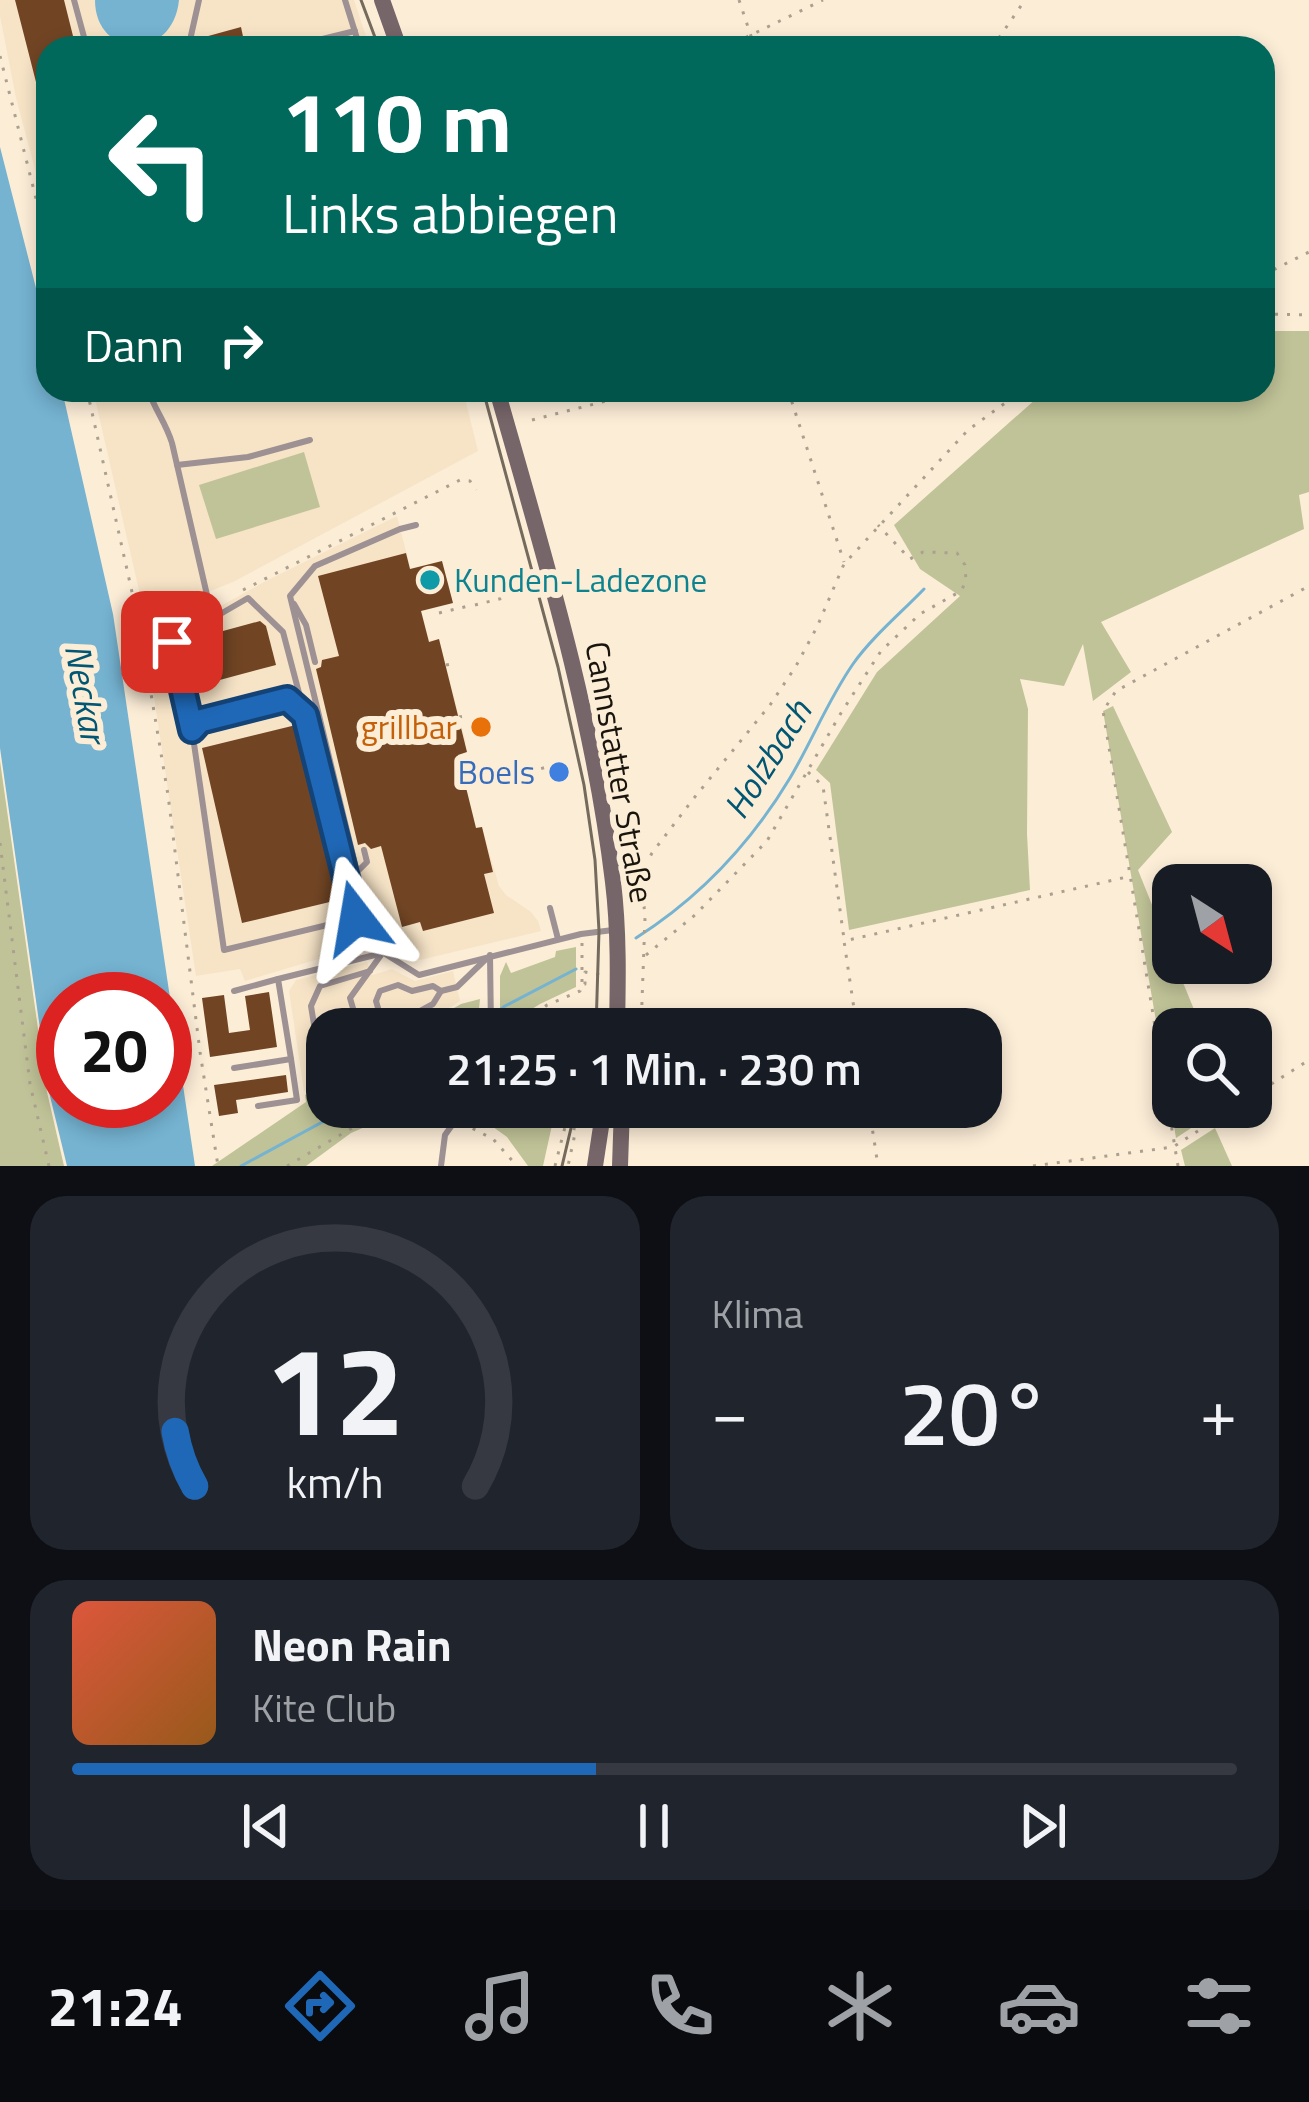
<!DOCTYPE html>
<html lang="de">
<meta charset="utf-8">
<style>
:root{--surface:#171b24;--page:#20242c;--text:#f1f3f6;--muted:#9ea1a6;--line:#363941;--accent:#1f68b7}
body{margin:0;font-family:"Titillium Web",sans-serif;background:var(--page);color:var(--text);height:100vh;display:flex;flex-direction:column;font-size:45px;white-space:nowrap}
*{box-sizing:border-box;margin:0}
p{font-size:39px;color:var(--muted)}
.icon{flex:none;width:66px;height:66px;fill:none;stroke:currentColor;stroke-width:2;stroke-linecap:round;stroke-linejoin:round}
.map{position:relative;height:1166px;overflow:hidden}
.details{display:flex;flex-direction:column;gap:30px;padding:30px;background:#0d0f14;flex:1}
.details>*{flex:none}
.guide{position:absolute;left:36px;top:36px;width:1239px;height:366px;border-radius:36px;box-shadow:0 6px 18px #0003;background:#00695c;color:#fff;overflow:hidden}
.needle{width:78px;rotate:144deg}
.buttons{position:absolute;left:1152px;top:864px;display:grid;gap:24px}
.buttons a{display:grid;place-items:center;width:120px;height:120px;border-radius:24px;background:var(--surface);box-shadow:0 6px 18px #0003;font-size:60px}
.speed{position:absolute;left:36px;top:972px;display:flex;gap:24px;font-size:60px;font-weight:700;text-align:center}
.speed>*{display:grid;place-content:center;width:156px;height:156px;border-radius:50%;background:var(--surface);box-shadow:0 6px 18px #0003;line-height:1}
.speed .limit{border:18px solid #d22;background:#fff;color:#111}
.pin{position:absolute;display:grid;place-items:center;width:102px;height:102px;color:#fff;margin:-51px;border-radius:24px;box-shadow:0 6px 18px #0006}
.me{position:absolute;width:132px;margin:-66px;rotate:346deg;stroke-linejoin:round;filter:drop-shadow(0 0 9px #0008)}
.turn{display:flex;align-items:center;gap:42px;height:252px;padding:0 48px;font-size:54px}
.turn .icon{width:156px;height:156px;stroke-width:2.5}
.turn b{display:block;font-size:84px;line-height:102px}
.then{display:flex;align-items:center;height:114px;padding:0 48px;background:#0003;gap:24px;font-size:45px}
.big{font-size:90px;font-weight:600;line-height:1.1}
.details .widget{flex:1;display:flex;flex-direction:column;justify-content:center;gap:18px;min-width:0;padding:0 42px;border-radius:36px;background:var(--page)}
.details .dial{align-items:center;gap:0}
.dial svg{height:312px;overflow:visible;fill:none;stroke:var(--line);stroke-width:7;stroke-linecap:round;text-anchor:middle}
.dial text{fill:var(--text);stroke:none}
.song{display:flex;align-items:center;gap:36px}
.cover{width:144px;height:144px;border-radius:18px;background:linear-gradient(135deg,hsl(10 70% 55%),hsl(30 70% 35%))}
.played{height:12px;border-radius:6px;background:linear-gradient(90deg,var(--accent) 45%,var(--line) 45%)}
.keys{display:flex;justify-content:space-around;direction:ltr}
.heat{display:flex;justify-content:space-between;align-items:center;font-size:66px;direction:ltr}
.details .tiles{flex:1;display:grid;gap:30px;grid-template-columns:1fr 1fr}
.widget:last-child{grid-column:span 2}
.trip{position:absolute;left:306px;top:1008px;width:696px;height:120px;border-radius:36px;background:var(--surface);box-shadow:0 6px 18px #0003;font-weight:600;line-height:120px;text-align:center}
.tab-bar{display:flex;height:192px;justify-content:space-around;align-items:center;background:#090b0e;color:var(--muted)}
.tab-bar .icon{width:84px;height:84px}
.tab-bar .current{color:var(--accent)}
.tab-bar b{font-size:54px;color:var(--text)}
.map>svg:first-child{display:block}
</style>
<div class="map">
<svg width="1309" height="1166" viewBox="0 0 1309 1166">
<rect width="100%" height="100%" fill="#fcedd7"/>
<!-- built -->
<g fill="#f7e4c7">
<polygon points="0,0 354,0 370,48 48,48 48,218 16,98 0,16"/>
<polygon points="93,390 463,390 478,451 233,582 183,602 143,608"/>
<polygon points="397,516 429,641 439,639 466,743 456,747 476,827 482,827 499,886 506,895 531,912 538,921 541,931 420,960 385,939 382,931 368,934 359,947 245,981 240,969 196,976 145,637 149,631 201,617 264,582"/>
<polygon points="367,962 372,975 392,969 415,981 453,971 460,1001 415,1029 327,1029 327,1078 304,1091 289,991 296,980"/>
</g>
<!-- green -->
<g fill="#c0c397">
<polygon points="1263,331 1309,331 1309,492 1299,495 1304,529 1101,622 1131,672 1093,701 1083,644 1064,686 1020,679 1028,709 1027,834 1030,890 849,930 830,783 816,770 877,672 960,596 920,569 894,525 1046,390 1263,390"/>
<polygon points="304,452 320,507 216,539 199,485"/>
<polygon points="1113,706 1172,832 1138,870 1173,957 1173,963 1175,963 1202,1029 1173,1029 1173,1107 1223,1107 1176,1138 1103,711"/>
<polygon points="0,761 47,1092 64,1166 0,1166"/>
<polygon points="576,947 576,987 540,1004 500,1029 500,976 506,962 511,973 555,957 556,951"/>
<polygon points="480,999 477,1029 418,1029 461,1004"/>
<polygon points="327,1082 327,1107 436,1107 402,1111 351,1133 306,1166 212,1166 306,1102 305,1095"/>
<polygon points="530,1107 556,1107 543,1166 528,1166 507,1137 482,1119 482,1116 508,1114"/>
<polygon points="1215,1128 1232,1166 1185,1166 1181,1150"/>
</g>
<!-- water -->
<g fill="#75b3d1" fill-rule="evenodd">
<path d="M95 0H179C173 62 95 59 95 0Z"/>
<path d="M0 147 48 335V390H62L113 614 195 1166H67L49 1092 0 748ZM165 999V1101H63V999Z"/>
</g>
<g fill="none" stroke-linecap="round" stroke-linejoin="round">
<!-- stream -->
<g stroke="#75b3d1" stroke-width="3">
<path d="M636 938C699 898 751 843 790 778 812 741 828 700 853 664 872 637 901 613 924 589"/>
<polyline points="475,1029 505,1006 576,969"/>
<polyline points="241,1166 350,1107"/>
</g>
</g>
<!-- building -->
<g fill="#714524">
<polygon points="15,0 64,0 76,48 48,48 48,79 36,82"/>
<polygon points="241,27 245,46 203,48 201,38"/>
<polygon points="406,553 410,569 442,561 453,603 421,611 429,642 439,639 467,752 458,755 476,828 482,827 493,872 484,874 494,913 423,931 420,922 402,927 381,846 371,849 365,843 358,845 316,669 321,667 322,660 339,656 318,576"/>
<polygon points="260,621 266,626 276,665 201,685 190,640"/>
<polygon points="296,725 338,900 242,923 202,748"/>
<polygon points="269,992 277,1047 210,1057 202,998 224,995 229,1033 250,1030 245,996"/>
<polygon points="286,1075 288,1092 236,1100 238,1113 219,1116 214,1085"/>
</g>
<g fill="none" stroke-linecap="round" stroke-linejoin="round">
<!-- path -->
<g stroke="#aba08f" stroke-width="3" stroke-dasharray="3 9" stroke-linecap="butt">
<polyline points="739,0 755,48"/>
<polyline points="724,48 823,0"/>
<polyline points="992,48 1025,0"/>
<polyline points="0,56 48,246"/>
<polyline points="1263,275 1309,252"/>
<polyline points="1263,314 1309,315"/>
<polyline points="87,390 140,628 168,795 200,1052 218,1166"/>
<polyline points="788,390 844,562"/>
<polyline points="532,420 649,390"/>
<polyline points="243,590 460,480 470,481 476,490"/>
<polyline points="475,605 503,598"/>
<polyline points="439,613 473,605"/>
<polyline points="142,628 202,611"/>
<polyline points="446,665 452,664"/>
<polyline points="459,717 465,716"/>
<polyline points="808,772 823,786 844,939"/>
<polyline points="518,775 547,767"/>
<polyline points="482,783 516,774"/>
<polyline points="0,843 30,1084 49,1166"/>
<polyline points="645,866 652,853 694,798 770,705 796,666 817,627 844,564 968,430 1023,390"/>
<polyline points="582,943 582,982"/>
<polyline points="646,955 695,915 767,841 841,713 881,651 920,614 961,591 966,581 965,565 957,553 923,552 910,559 878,525"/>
<polyline points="517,1029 547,1005 580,991 582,984 585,984 585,972 605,976"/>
<polyline points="641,1029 645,918 642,881"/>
<polyline points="857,1029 844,941 1127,877"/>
<polyline points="1251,1097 1309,1060"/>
<polyline points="869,1107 878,1166"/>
<polyline points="462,1123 493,1139 517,1166"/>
<polyline points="287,1166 388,1107"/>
<polyline points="555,1166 565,1127 576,1129 568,1166"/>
<polyline points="1033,1166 1173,1147 1235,1107"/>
<polyline points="1178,1166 1103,711 1116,691 1309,586"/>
</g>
<!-- lane -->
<g stroke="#9d9194" stroke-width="6">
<polyline points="74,0 87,48"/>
<polyline points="345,0 360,48"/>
<polyline points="192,48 190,40 199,0"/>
<polyline points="286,48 355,31"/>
<path d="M148 390C155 410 166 423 172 443L210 608"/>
<polyline points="177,465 248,457 310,440"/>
<polyline points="294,604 306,625 315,662"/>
<polyline points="192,730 172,642 248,598 283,632 304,712"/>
<polyline points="357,872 367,862 364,850"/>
<polyline points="617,881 642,874"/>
<polyline points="550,908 558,939"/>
<polyline points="356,918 224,950 192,730 200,721 287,699 305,715 363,940 419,975 581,934 613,930"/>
<polyline points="490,955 491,1029"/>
<polyline points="234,991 278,979"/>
<polyline points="359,1029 350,998 381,955"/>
<polyline points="384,1029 376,1001 380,991 398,985 412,991 433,986 441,991 457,987 487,958"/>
<polyline points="387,1029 433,1004 441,991"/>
<polyline points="327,1048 317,1043 311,1006 320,986 370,971"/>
<polyline points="234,1068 291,1059 278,979 383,953 357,872 290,596 315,566 400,529 416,525"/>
<polyline points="258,1106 297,1100 291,1059"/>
<polyline points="441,1166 445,1135 465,1107"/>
</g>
<!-- secondary -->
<g stroke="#766569" stroke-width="16">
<polyline points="382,0 399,48"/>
<path d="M497 390C543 552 593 714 613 882 619 931 618 980 617 1029"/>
<polyline points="595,1166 604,1107"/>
<polyline points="620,1166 622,1107"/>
</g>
<!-- tram -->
<g stroke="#746b5d" stroke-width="3">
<polyline points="361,0 379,48"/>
<polyline points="483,390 558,667 584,785 595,860 599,931 596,1029"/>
<polyline points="562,1166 576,1107"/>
</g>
</g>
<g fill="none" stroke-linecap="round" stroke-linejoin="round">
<!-- route casing -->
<g stroke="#144477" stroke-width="30">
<polyline id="route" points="172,642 192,730 200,721 287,699 305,715 356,918"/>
</g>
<!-- route -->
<use href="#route" stroke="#1f68b7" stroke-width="21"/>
</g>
<!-- markers -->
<circle fill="#0f9aa8" stroke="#fcedd7" stroke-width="4.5" cx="430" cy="580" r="12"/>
<circle fill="#e8710a" stroke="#fcedd7" stroke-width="4.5" cx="481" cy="727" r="12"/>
<circle fill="#3f7fe0" stroke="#fcedd7" stroke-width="4.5" cx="559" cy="772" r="12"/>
<g text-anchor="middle" stroke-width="12" stroke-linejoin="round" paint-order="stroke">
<!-- culture labels -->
<g font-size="33" fill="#0d838f" stroke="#fcedd7" text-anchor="start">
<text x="454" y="592">Kunden-Ladezone</text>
</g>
<!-- food labels -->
<g font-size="33" fill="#c56008" stroke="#fcedd7" text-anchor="end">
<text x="457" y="739">grillbar</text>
</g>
<!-- shop labels -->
<g font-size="33" fill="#366cbe" stroke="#fcedd7" text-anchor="end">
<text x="535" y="784">Boels</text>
</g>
<!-- street labels -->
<g font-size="33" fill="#19140c" stroke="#fcedd7">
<text transform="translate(620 772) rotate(80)" y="12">Cannstatter Straße</text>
</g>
<!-- water labels -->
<g font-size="36" font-style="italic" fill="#005673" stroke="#fcedd7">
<text transform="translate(86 693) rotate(80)" y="13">Neckar</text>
<text transform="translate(767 759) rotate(-58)" y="13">Holzbach</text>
</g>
</g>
</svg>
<div class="buttons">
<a><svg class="needle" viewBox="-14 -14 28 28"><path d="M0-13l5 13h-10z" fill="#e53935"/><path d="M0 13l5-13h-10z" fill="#9ea1a6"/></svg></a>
<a><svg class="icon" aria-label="search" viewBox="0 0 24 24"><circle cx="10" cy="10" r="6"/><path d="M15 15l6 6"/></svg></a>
</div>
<div class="speed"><div class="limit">20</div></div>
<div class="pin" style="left:172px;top:642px;background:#d93025"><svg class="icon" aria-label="arrive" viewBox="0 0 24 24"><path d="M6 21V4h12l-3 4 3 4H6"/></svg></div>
<svg class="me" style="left:356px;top:918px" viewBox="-20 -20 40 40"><path d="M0-17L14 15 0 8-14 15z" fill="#1f68b7" stroke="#fff" stroke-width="4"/></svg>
<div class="trip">21:25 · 1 Min. · 230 m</div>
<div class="guide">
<div class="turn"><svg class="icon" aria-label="left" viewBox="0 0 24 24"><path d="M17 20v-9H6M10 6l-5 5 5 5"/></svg><div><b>110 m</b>Links abbiegen</div></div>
<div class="then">Dann<svg class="icon" aria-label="right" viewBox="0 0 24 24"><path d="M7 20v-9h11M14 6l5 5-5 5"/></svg></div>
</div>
</div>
<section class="details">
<div class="tiles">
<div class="widget dial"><svg viewBox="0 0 100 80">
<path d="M14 69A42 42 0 1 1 86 69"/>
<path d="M14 69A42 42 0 0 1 9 55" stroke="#1f68b7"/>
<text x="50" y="56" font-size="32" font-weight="700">12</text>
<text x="50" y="72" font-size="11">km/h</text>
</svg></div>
<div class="widget"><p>Klima</p>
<div class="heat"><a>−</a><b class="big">20°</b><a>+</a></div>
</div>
<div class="widget">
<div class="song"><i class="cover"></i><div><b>Neon Rain</b><p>Kite Club</p></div></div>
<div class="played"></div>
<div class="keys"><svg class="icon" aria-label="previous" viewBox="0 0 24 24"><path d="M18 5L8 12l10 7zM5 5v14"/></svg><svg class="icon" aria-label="pause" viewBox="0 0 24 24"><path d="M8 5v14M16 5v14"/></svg><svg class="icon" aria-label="next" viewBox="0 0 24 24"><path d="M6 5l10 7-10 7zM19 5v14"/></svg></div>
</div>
</div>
</section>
<nav class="tab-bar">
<b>21:24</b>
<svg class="icon current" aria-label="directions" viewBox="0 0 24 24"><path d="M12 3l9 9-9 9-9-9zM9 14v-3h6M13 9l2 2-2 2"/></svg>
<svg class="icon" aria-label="music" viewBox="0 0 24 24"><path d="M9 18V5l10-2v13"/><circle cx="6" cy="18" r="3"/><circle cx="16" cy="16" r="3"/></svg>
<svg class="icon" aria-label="phone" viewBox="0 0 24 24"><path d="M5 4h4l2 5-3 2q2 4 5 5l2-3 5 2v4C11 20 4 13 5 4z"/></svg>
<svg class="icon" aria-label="climate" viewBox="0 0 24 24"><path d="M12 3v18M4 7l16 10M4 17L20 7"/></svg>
<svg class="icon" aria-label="car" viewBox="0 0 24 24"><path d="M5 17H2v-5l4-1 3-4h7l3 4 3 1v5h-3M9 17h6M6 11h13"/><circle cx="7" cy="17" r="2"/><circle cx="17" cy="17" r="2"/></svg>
<svg class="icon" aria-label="filters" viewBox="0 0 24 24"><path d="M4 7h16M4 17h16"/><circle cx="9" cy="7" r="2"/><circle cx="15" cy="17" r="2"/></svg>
</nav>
